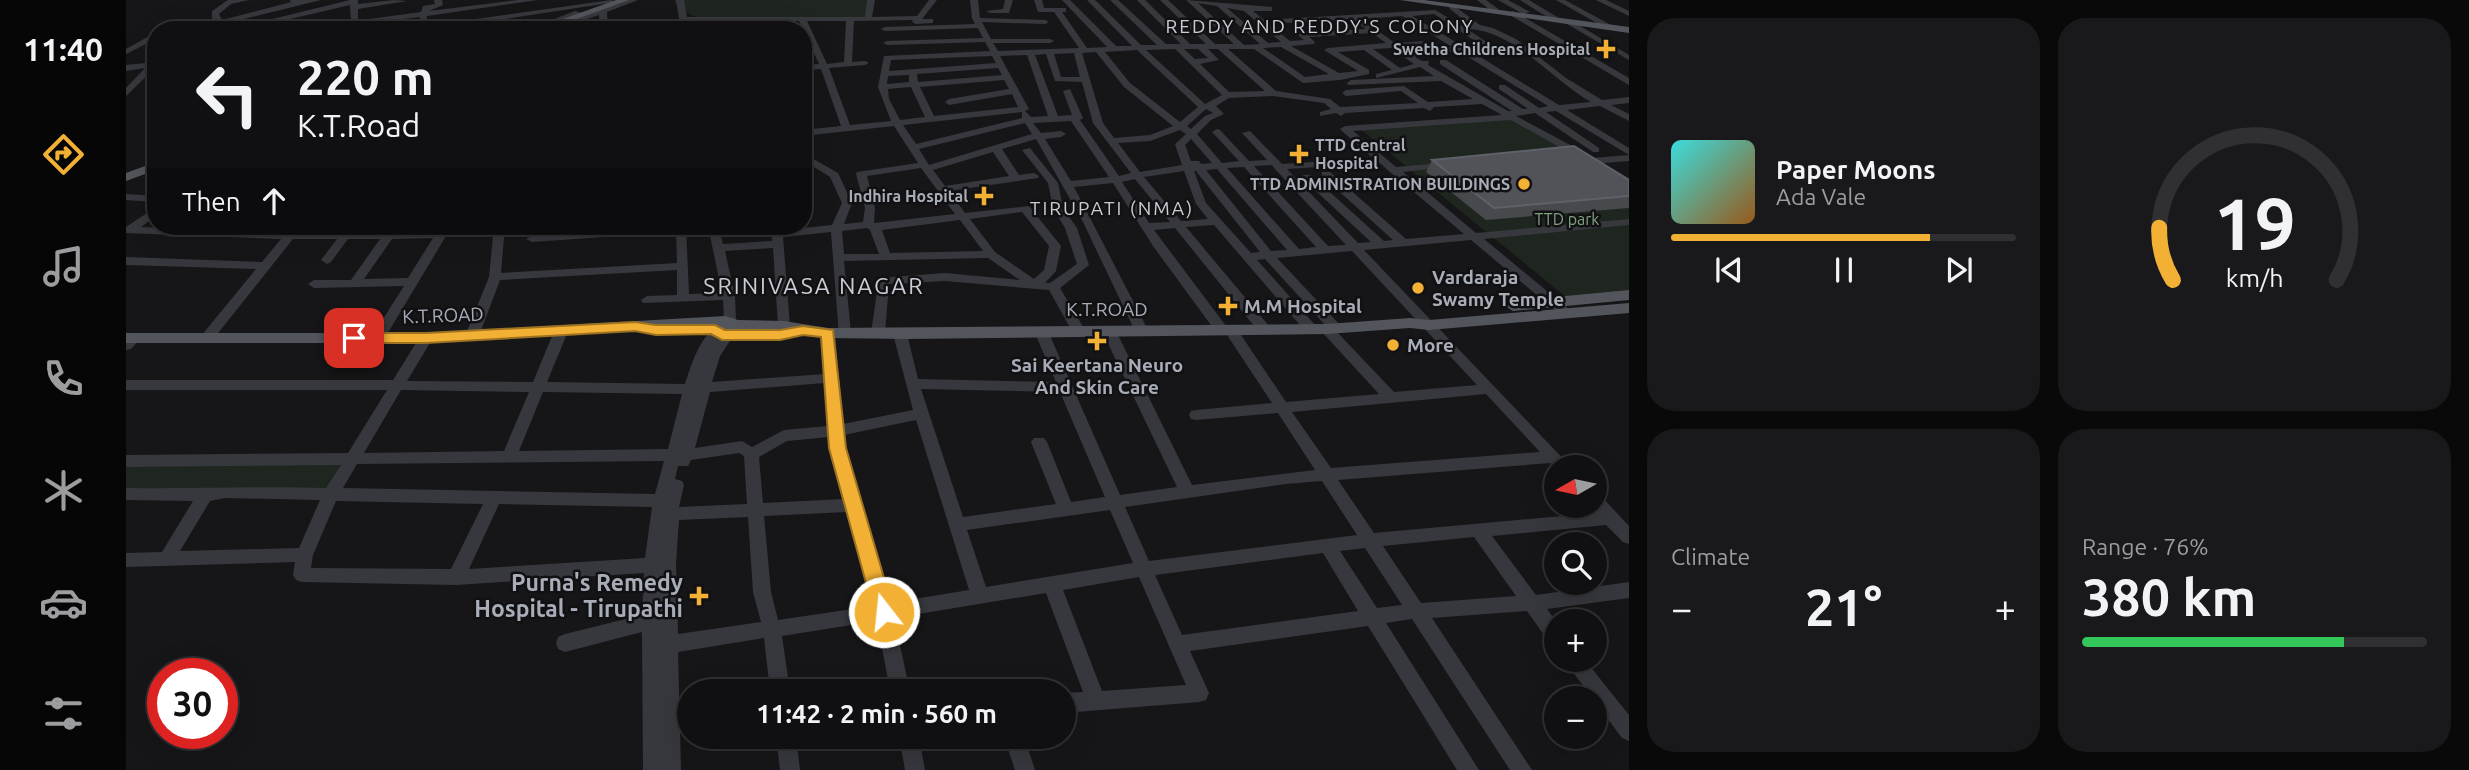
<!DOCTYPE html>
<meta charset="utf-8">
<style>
:root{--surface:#101012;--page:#19191b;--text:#f1f3f6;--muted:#9c9d9f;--line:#303032;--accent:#f2b134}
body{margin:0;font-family:Ubuntu,sans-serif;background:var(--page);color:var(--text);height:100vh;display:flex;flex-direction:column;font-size:26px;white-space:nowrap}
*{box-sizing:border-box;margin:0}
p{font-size:23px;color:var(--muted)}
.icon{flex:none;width:38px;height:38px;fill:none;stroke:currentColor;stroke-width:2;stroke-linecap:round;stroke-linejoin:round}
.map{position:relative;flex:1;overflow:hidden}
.sheet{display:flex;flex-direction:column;gap:18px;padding:18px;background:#09090a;width:840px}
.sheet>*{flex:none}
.top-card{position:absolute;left:21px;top:21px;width:665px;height:214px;border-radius:28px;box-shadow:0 7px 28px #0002,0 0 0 2px var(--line);background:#101012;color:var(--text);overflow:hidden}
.needle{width:46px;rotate:261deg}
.tools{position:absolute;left:1418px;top:455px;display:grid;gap:14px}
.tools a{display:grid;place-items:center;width:63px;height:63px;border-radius:50%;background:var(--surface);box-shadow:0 7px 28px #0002,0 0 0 2px var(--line);font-size:35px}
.speed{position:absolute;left:21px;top:658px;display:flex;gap:14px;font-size:35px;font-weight:700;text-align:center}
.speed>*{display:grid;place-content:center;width:91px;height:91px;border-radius:50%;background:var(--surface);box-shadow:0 7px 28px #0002,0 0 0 2px var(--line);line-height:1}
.speed .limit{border:10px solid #d22;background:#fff;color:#111}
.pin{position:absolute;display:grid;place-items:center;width:60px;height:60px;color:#fff;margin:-30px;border-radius:14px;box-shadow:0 4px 10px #0006}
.me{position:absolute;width:77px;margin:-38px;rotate:344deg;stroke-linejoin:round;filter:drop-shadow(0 0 5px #0008)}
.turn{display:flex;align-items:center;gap:24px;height:147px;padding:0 35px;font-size:32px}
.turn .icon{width:91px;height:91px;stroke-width:2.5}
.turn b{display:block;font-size:49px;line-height:60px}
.then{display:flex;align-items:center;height:66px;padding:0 35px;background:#0003;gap:14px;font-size:26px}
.big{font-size:52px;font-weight:600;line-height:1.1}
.sheet .card{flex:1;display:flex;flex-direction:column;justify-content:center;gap:10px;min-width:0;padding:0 24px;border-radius:28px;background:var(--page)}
.sheet .dial{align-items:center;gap:0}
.dial svg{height:182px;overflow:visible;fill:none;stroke:var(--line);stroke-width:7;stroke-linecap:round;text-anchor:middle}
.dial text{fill:var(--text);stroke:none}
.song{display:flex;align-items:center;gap:21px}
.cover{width:84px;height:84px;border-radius:10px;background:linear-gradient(135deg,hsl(180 70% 55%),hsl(30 70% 35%))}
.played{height:7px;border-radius:4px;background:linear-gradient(90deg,var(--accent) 75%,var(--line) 75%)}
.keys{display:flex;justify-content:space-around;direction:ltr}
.heat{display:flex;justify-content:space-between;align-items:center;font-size:38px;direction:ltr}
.charge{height:10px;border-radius:5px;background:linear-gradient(90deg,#34c759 76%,var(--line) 0)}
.sheet .tiles{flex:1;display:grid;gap:18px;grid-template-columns:repeat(2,1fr)}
.trip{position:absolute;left:551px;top:679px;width:399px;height:70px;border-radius:35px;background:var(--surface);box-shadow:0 7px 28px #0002,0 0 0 2px var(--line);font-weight:600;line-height:70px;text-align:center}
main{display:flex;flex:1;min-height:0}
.dock{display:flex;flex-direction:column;width:126px;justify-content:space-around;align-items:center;background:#060607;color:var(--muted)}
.dock .icon{width:49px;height:49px}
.dock .current{color:var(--accent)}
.dock b{font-size:32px;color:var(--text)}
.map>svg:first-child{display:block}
</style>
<main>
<nav class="dock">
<b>11:40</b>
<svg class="icon current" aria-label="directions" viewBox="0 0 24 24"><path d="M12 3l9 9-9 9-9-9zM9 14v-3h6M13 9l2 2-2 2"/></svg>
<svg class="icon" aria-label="music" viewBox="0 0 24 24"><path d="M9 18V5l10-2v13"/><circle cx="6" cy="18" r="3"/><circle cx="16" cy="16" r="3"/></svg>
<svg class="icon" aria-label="phone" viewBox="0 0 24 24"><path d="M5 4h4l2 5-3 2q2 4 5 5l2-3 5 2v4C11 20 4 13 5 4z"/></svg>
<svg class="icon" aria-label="climate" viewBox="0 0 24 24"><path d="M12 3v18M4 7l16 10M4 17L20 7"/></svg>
<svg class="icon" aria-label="car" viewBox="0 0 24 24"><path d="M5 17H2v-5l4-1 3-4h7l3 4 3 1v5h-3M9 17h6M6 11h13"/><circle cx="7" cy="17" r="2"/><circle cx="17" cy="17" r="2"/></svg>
<svg class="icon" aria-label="filters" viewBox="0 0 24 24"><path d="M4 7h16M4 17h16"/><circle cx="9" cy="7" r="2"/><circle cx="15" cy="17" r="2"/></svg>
</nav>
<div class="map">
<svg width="1503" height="770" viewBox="0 0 1503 770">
<rect width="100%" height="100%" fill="#161618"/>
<!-- green -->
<g fill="#1e261f">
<polygon points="548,0 745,0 742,19 594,20 567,16 552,7"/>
<polygon points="1386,117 1503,186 1503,292 1440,297 1233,128"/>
<polygon points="226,459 204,496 0,492 0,461"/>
</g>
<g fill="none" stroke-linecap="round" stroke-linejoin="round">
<!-- minor -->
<g fill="#37383d" fill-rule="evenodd">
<polygon points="102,0 123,0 105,4 93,14 96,20 165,2 164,0 195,0 89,26 86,23 37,30 49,24 86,19 86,11"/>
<polygon points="224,0 232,0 232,4 268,0 281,1 232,9 232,19 236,20 295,12 297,6 309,4 308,0 316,0 317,5 303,11 391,0 412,0 301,16 300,26 485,0 490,2 307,30 292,30 294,17 236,24 225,22 224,5 117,30 102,30"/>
<polygon points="501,0 512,0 481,12 482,30 474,30 473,15 443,25 439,23"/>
<path d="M550 0H558L561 17H739L741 0H749L746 17 791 16 803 0H811L796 19H807V23L790 24 786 22 787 20 728 21 726 62 739 61 743 63 739 65 703 68 724 125 765 121 752 87 758 56 864 51 859 42 761 45 757 43 761 41 857 38 852 28 759 31 755 29 759 27 849 24 846 18 844 0H852L854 18 919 20 923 22 919 24 856 22 865 39H924L928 41 924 43H867L872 51 953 48 928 12H912L908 0H916L918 8H940V12H936L961 48 981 47 936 0H944L990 46H1006L961 0H969L1015 45H1031L984 0H992L1040 44H1055L1011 0H1019L1064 44H1080L1034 0H1042L1089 44H1108L1060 0 1146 7V11H1127L1164 41 1178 40 1172 35 1176 33 1240 29 1226 19 1157 23H1154V19L1309 10 1338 27 1344 25 1324 9 1323 7 1327 5 1354 25 1367 28 1390 39 1440 78 1476 100 1503 97V103L1485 105 1503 114V121L1474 106 1441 110 1503 148V155L1430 111 1420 112 1473 148V152H1467L1409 113 1390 116 1461 154V158H1453L1385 120 1227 131 1270 167 1326 162 1327 164 1322 167 1277 172 1350 233 1503 219V225L1358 239 1444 310 1446 313 1444 316H1436L1345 240 1238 250 1445 467H1430V469L1424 463 1212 480 1248 533 1469 513 1463 506H1468V494L1474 495 1503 526V544L1497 542 1480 525 1366 536 1410 595 1503 582V598L1421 609 1430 621V644L1423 642 1401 611 1306 618 1406 770H1384L1286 619 1260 623 1353 770H1331L1242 626 1064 651 1083 693 1080 700 1073 702 938 713V693L957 692 920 593 768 618 784 691H764L751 621 656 636 664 691H644L638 638 552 652 555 770H517L516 632 439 652 432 649 430 643 432 637 439 634 516 615 518 573 330 585 176 582 170 580 167 575 169 562 0 567V553L36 552 67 501 0 500V488C67 489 133 486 200 488L215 465 0 467V455L222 453 261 390H0V380H267L295 335 300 334 307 338 281 381 407 382 429 329 436 325 443 329 421 382 559 384C563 371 575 333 589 330 594 329 601 331 606 332L608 335 594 356 586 382 699 374 695 333 702 329 709 333 717 424 787 410 767 334 769 331 774 330 781 334 792 379 930 382 908 331 915 327 922 331 994 495 1051 487 976 331 983 327 990 331 1066 485 1189 470 1152 413 1070 420 1065 419 1063 415 1065 411 1070 410 1146 403 1099 332H1090L1027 246 987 183 948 187 1022 330 1020 333H1010L957 222 910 139 876 149 893 175 908 173 913 176 912 178 823 191 839 213 903 206 935 246 930 271 919 283H924L951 264 939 228 927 208 922 183 896 150 904 148 932 183 937 208 951 228 963 265 934 288 959 330 957 333H947L923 290 819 281 763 284 759 333 752 337 747 336 745 333 753 278 819 273 894 280 862 258 718 261 725 333 718 337 713 336 705 232 657 237 664 326 663 329 658 330 652 326 647 248 599 251 609 296 610 321 609 324H599L598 321 597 300 517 303 515 300 521 296 551 295V270L374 280 353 336 346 340 341 339 339 336 363 277 368 226H379L375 273 551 263 550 232 406 242 400 239 406 236 560 226 563 294 596 293 582 226H592L597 244 646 241V226H656L657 230 706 225 716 203 704 177 677 160V153L712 173 726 203 718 224 737 222 739 208 730 174 731 172 792 163 768 126 677 136V130L715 126 695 69 677 70V65L693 64 673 21H561L563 30H555ZM1072 3 1091 6 1134 44 1118 45ZM1101 8 1118 11 1155 42 1142 43ZM1308 14 1358 47H1338L1286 16ZM1276 16 1326 47H1303L1284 53 1275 47 1299 45 1303 43 1299 41 1269 43 1235 19ZM681 21H720L718 62 701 64ZM1341 29C1388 30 1425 79 1465 102L1433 105 1346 52 1370 48ZM1246 33 1260 43 1202 48 1198 50 1232 71 1213 73 1165 46 1188 44 1189 42 1183 37ZM1155 47 1203 74 1179 77 1137 48ZM1266 48 1285 62 1288 64 1274 68 1247 49ZM1049 49 1096 95 1079 104 1020 50ZM1058 49H1072L1082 58 1069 59ZM1082 49H1092L1139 91 1103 92 1074 64 1093 60ZM1102 49H1128L1177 83 1214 80 1243 74V70L1212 52 1238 50 1266 70 1250 74V78L1294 67 1308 76 1225 80 1221 83 1222 85 1315 81 1347 99 1302 102 1278 86 1220 90 1216 93 1220 96 1275 91 1292 103 1214 107 1204 99 1150 91ZM1011 50 1072 107 1054 122 1004 83 979 52ZM970 52 998 87 1047 126 1024 135 988 138 977 123 956 53ZM1303 52H1334L1422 106 1413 108 1379 85H1373V89L1402 109H1397L1320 60H1314V64L1386 111H1382L1302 65 1303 61H1296L1289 57ZM948 53 954 77H935L928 54ZM920 54 929 81 956 82 967 123 1005 173 993 176 954 120 957 118 944 89 937 91 946 115 932 116 909 55ZM901 55 922 116 905 117 899 111 903 109 874 56ZM866 56 870 63 763 71 765 60ZM872 68 876 75 792 82 791 74ZM783 75V82L761 84 762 76ZM878 80 883 89 823 99 819 102 823 105 886 94 892 107 808 116 794 87ZM785 87 799 117 774 120 763 99 762 89ZM1147 96 1198 103 1205 109 1194 112V116L1210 113 1215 116 1219 113 1298 108 1304 111 1308 107 1356 104 1376 115 1219 126 1214 129 1216 131 1247 158 1156 164 1124 131 1116 133 1141 160 1123 161 1094 130 1091 129 1086 132 1113 161 1096 163 1071 134 1085 120 1098 114 1090 106 1103 98ZM1080 109 1087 113 1079 116 1065 129 1061 126ZM896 112V118L790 144 777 125ZM945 121 983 177 945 181 919 139 935 137 940 134 935 131 915 133 907 123ZM899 123 906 134 803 165 793 149ZM1054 130 1060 134 1049 144 1056 165 1014 172 992 143 1024 141ZM1065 139 1086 163 1075 164 1073 161H1065L1059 145ZM867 152 883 176 819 186 807 170ZM1254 163 1264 172 1338 234 1280 239 1204 172H1196V176L1267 240 1258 241 1185 175H1177V179L1245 242 1232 243 1161 169ZM1146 165 1149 169 1220 245 1202 246 1128 166ZM1118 167 1190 247 1173 249 1101 168ZM795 168 829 214 748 223 749 208 741 176ZM1091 169 1161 250 1145 251 1080 170ZM1058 171 1070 204 1082 219 1055 221 1018 177ZM1068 171H1070L1134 252 1125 253 1080 203ZM1009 179 1044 222 1023 223 996 182ZM896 212 923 246 918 270 908 279 869 252 844 219ZM834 220 857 251 764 253 756 230ZM1088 225 1180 332H1190L1192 329 1190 326 1131 260 1139 259 1199 325 1194 329 1196 332 1253 394 1160 402 1109 326H1100L1028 230 1049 228 1133 332H1143L1145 329 1143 326 1060 227ZM741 228 744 230 753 254H718L716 231ZM1226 251 1351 385 1268 392 1211 332 1215 328 1214 325 1151 258ZM699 383 702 426 658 430 626 447 616 441 569 448 584 392ZM795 389 934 392 979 497 945 502 921 442 918 438H908L905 442 930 504 837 517ZM275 390 403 392 378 451 238 453ZM417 392 556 394 542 449 393 451ZM1360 394 1414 452 1205 468 1166 412ZM790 420 843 590 764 603 719 448 718 435ZM703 437V448L718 499 637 503 633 457 661 441ZM613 453 618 456 621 504 553 507 558 485 556 481 549 479 552 466H562L565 460ZM538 461 529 494 217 488 231 464ZM1196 481 1231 535 1023 561 999 507 1160 484ZM99 498 194 500 173 548 54 551 84 501ZM210 501 357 504 325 569 185 568 187 555ZM373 504 526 507 519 558 343 569ZM984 510 1007 563 860 587 841 530ZM721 512 747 606 652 620 645 592 638 516ZM622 517 627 592 635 622 552 634 550 564 553 520ZM1348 537 1390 596 1295 603 1257 546ZM1239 548 1276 605 1251 608 1214 551ZM1197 553 1232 611 1056 635 1029 575ZM1013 577 1060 685 976 691 937 590Z"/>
<polygon points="879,0 887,0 883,13 864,13 860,11 877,9"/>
<polygon points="1351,0 1360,0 1375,11 1368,13"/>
<polygon points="1372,0 1382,0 1404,12 1397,14"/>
<polygon points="1394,0 1403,0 1436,20 1429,22"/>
<polygon points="1430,0 1439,0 1485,25 1478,27"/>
<polygon points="1470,0 1480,0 1503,11 1503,16"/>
<polygon points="449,11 456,13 412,30 400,30"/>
<polygon points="1387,11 1503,78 1503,85 1384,15 1383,13"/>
<polygon points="204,20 212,24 210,30 202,30 203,24 172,29 168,27"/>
<polygon points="520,20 526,20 527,30 519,30"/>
<polygon points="1444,20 1503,55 1503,60 1441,24 1440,22"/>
<polygon points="27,34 30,34 30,39 0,54 0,49"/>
<polygon points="30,62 30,67 0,96 0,88 19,68 0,71 0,65"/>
<polygon points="1503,155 1503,161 1466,164 1461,161 1466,158"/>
<polygon points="0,194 30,196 30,202 0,200"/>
<path d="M30 207V216L15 227 161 233 166 226H177L173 233 216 232 223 227 227 228V232H259L266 227 270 228V232H311L315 226H326L257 341H247L245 338 278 286 188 288 182 284 188 280H225L254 239H222L205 262 201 264 195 260 211 239H167L85 342H75L73 339 75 336 130 269 0 265V257L136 262 155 239 0 233V227ZM307 238 282 278 238 279 266 239Z"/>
<polygon points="8,334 15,338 5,349 0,350 0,338"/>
<polygon points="1438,660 1459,660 1503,715 1503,741 1496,738"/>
<polygon points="650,737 670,737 674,770 654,770"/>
<polygon points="773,737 793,737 799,770 779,770"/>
<polygon points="878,737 898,737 909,770 889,770"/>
</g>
<!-- major -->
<g fill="#53555c" fill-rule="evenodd">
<polygon points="490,0 503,0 421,30 406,30"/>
<polygon points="1274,0 1298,0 1503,27 1503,33"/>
<polygon points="30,162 30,170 0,181 0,173"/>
<polygon points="1503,290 1503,300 1387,311 1379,306 1387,301"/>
<polygon points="1503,303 1503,313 1303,330 1284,328 1201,334 781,339 702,338 658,331 616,330 612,337 596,340 583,334 582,328 536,328 300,343 0,343 0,333 300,333 599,316 612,320 658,321 702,328 1201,324 1284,318 1303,320"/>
</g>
</g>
<!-- wall -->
<polygon fill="#47494d" points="1306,160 1503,180 1503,208 1360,220 1300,172"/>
<!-- building -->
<polygon fill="#525359" stroke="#5f6168" stroke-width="2" points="1448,146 1503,180 1503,196 1368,208 1306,160"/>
<!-- route -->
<polygon fill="#f2b134" stroke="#9d7322" stroke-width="2" points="509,322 530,325 589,325 599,330 654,330 677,326 707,330 720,448 768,612 765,618 758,621 751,618 748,612 703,448 695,337 677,335 654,340 596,340 585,334 530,335 509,331 300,343 228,343 220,338 228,333 300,333"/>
<!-- markers -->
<g fill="#f2b134" stroke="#111113" stroke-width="2.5">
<path d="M1476.5 38.5h7v7h7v7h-7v7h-7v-7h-7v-7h7z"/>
<path d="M1169.5 143.5h7v7h7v7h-7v7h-7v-7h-7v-7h7z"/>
<circle cx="1398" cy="184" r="7"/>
<path d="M854.5 185.5h7v7h7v7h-7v7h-7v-7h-7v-7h7z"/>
<circle cx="1292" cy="288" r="7"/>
<path d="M1098.5 295.5h7v7h7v7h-7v7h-7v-7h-7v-7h7z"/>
<path d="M967.5 330.5h7v7h7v7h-7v7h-7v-7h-7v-7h7z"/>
<circle cx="1267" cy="345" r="7"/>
<path d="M569.5 585.5h7v7h7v7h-7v7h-7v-7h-7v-7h7z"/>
</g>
<g text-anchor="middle" stroke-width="5" stroke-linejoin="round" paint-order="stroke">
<!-- far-poi labels -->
<g font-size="16" font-weight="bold" fill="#a8adb8" stroke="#111113" text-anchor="end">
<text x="1464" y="55">Swetha Childrens Hospital</text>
<text x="1189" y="151" text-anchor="start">TTD Central<tspan x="1189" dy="18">Hospital</tspan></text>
<text x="1384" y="190">TTD ADMINISTRATION BUILDINGS</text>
<text x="842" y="202">Indhira Hospital</text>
</g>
<!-- far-park labels -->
<g font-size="16" fill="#7fa381" stroke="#111113">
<text x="1441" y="225">TTD park</text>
</g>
<!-- far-quarter labels -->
<g font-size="19" letter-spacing="2" fill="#c9ccd4" stroke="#111113">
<text x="1194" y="33">REDDY AND REDDY'S COLONY</text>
<text x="986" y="215">TIRUPATI (NMA)</text>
</g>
<!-- poi labels -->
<g font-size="19" font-weight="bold" fill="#a8adb8" stroke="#111113" text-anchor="start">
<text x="1306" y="284">Vardaraja<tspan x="1306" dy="22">Swamy Temple</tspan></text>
<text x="1118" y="313">M.M Hospital</text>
<text x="1281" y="352">More</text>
<text x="971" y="372" text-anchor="middle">Sai Keertana Neuro<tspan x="971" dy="22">And Skin Care</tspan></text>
</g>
<!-- street labels -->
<g font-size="19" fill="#a8adb8" stroke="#111113">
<text x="981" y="316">K.T.ROAD</text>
<text transform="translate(317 315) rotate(-2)" y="7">K.T.ROAD</text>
</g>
<!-- quarter labels -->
<g font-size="23" letter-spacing="2" fill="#c9ccd4" stroke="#111113">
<text x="688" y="294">SRINIVASA NAGAR</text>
</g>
<!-- near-poi labels -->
<g font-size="23" font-weight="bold" fill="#a8adb8" stroke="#111113" text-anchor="end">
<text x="557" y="591">Purna's Remedy<tspan x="557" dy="26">Hospital - Tirupathi</tspan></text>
</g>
</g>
</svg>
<div class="tools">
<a><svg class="needle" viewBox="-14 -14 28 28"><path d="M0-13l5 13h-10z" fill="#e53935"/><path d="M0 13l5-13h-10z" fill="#9c9d9f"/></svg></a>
<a><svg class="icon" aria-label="search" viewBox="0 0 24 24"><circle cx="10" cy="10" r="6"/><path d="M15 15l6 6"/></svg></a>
<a>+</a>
<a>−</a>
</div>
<div class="speed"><div class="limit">30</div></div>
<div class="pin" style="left:228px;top:338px;background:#d93025"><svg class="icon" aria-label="arrive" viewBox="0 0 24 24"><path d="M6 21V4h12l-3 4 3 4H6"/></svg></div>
<svg class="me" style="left:758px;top:612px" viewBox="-20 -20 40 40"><circle r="17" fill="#f2b134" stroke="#fff" stroke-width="3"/><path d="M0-11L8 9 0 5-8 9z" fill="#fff"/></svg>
<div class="trip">11:42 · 2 min · 560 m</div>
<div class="top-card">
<div class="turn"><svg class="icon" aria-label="left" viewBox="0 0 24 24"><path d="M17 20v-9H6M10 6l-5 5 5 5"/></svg><div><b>220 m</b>K.T.Road</div></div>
<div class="then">Then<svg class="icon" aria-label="ahead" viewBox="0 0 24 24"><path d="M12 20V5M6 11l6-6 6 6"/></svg></div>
</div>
</div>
<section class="sheet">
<div class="tiles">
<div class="card">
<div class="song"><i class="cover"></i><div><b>Paper Moons</b><p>Ada Vale</p></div></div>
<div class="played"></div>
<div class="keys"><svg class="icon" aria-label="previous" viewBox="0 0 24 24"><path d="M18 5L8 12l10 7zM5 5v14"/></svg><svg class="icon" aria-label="pause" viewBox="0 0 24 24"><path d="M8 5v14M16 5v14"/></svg><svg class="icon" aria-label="next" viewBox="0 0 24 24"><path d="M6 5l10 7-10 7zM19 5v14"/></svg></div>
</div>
<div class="card dial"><svg viewBox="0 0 100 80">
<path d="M14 69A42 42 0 1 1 86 69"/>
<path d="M14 69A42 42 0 0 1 8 46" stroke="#f2b134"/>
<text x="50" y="56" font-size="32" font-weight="700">19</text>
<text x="50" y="72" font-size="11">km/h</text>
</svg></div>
<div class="card"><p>Climate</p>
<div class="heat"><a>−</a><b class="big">21°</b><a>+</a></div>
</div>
<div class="card"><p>Range · 76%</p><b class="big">380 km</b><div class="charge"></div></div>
</div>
</section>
</main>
